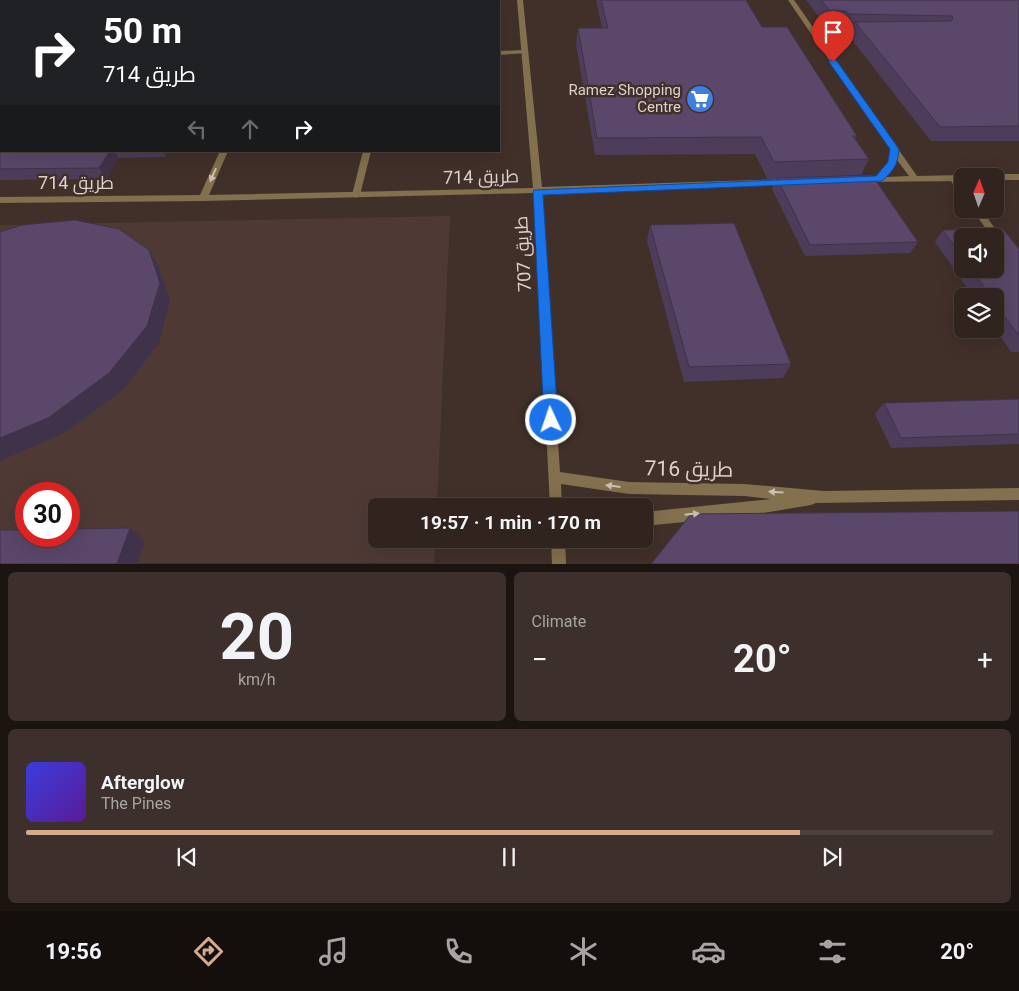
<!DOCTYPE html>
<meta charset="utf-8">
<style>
:root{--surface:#31241f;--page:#3d302c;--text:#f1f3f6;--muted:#a8a4a4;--line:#4c413d;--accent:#d6ab8b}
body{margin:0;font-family:Roboto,Cairo,sans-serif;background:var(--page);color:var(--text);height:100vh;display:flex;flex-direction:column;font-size:19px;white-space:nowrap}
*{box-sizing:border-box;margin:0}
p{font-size:16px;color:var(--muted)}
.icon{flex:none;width:28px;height:28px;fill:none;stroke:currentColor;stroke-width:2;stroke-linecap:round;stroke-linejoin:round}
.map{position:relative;height:564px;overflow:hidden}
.details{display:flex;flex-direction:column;gap:8px;padding:8px;background:#1b1411;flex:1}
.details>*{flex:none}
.hud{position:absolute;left:0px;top:0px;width:500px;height:152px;box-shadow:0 5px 20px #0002,0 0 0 1px var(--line);background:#202124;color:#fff;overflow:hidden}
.needle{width:32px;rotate:2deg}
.tools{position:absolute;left:954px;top:168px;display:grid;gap:10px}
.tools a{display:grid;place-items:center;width:50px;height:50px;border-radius:8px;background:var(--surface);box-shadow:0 5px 20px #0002,0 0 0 1px var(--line);font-size:25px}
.speed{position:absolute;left:15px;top:482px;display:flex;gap:10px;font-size:25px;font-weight:700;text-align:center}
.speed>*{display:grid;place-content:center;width:65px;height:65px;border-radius:50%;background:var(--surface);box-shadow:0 5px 20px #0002,0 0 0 1px var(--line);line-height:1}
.speed .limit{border:8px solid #d22;background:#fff;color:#111}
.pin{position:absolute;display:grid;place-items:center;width:42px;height:42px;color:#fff;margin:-51px -21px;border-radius:50% 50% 50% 0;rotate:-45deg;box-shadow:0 0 5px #0007}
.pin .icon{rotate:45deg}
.me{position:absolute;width:55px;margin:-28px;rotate:357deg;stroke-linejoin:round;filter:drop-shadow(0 0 4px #0008)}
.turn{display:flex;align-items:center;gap:18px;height:105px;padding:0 20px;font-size:22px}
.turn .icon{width:65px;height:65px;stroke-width:2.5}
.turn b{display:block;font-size:35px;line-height:42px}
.lanes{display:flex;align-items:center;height:48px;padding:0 20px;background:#0003;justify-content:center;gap:25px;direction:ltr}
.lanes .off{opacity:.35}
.big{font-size:38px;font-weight:700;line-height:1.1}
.details .widget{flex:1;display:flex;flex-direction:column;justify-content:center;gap:8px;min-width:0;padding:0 18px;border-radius:8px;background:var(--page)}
.details .dial{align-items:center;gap:0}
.dial b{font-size:65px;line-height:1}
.song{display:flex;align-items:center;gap:15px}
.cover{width:60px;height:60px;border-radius:8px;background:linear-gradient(135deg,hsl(240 70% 55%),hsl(270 70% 35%))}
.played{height:5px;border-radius:2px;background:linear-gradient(90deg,var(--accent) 80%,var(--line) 80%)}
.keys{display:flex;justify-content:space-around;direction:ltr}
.heat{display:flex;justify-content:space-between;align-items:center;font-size:28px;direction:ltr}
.details .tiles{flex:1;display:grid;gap:8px;grid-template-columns:1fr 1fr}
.widget:last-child{grid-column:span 2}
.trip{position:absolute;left:368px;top:498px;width:285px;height:50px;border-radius:8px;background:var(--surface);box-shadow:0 5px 20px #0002,0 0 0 1px var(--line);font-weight:700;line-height:50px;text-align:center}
.dock{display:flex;height:80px;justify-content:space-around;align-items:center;background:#140e0c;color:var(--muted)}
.dock .icon{width:35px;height:35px}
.dock .current{color:var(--accent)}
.dock b{font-size:22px;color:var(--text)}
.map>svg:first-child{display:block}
</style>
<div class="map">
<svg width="1019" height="564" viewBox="0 0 1019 564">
<rect width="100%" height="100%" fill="#413029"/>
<!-- industrial -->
<path fill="#4e3935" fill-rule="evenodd" d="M450 216 437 506H376V539H436L434 563H0V225ZM26 494H69V536H26Z"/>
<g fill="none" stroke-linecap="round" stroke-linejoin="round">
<!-- service -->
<g fill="#82704e" fill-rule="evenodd">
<polygon points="862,30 864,31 864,33 813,34 810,32 813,30"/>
<polygon points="525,50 527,51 527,53 499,55 499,51"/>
<polygon points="363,151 371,151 360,195 356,198 352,195"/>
<polygon points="953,175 956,176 962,185 962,194 959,193 949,178"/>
<polygon points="972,209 981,209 999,234 1019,251 1019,259 1016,258 995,240 995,236 991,236"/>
</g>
<!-- minor -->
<g fill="#82704e" fill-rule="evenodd">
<rect x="269" y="0" width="6" height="1"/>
<polygon points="517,0 523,0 542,187 787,179 791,182 787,185 542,193 560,472 629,482 744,484 824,491 1019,488 1019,500 816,503 811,505 745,516 644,526 644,512 771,499 744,496 629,494 561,484 562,506 550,506 534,193 203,201 0,203 0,197 200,195 220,151 228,151 209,195 533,188"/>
<path d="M788 0H794L917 176 962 175 965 176H962V181L861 182 860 180 861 178C865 177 870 178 874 177 885 175 890 159 890 149ZM897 160 909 176 886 177 895 166Z"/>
<polygon points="995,174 1019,174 1019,180 995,180 995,176 991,176"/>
<polygon points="551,539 565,539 566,564 552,564"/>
</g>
</g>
<!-- wall -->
<g fill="#4e3d5a" fill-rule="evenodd">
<polygon points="0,0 235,0 234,1 1,1 1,151 168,151 165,157 118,158 106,179 0,180"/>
<polygon points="596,0 746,0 762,27 857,136 855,139 869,159 861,175 918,242 910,253 805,256 772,189 776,179 768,180 755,154 595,155 576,44 578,28 602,28"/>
<polygon points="806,0 1019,0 1019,141 931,141 849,36 852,28 843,28 841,25 825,25"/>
<polygon points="650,225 791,364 783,378 684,382 647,241"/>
<path d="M943 230 1019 249V352H1011L995 328V296H973L935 242ZM962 236 995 269H962Z"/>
<polygon points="1019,399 1019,444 891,448 875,414 884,403"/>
</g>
<!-- shaded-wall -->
<g fill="#40324a">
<polygon points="226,0 235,0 234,1 225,1"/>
<polygon points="110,151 114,151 118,158 106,179 99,168"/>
<polygon points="162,151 168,151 165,157"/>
<polygon points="149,250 159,267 170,300 159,343 123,390 64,433 0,461 0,438"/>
<polygon points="130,528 145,541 137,564 117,564"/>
</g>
<!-- building -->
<g fill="#5b4769" stroke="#40324a">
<polygon points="0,0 226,0 225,1 1,1 1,151 110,151 99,168 0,169"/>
<polygon points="601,0 746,0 762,27 787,27 857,136 853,136 869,159 774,162 761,137 597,138 578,28 608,28"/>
<polygon points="821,0 1019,0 1019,126 940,127 855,22 951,21 953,19 952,16 849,14 846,11 830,11"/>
<polygon points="872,175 918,242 810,245 777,178"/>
<polygon points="75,220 119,229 149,250 160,283 147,326 109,373 48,418 0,438 0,232 22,225"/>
<polygon points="734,223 791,364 689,367 650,225"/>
<polygon points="1003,229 1019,249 1019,336 995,303 995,296 991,296 971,269 995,269 995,236 962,236 962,257 943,230"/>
<polygon points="1019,399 1019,434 901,438 884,403"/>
<polygon points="1019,511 1019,564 651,564 691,514"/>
<polygon points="130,528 117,564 0,564 0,530 26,530 26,536 69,536 69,529"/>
</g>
<!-- one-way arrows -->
<defs><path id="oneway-solid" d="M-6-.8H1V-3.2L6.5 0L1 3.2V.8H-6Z" transform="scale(1.25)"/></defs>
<g fill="#cbbeb4">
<use href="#oneway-solid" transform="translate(213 175) rotate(114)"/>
<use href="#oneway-solid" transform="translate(613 486) rotate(-173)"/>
<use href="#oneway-solid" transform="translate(776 492) rotate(-176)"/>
<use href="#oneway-solid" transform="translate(692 514) rotate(-6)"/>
</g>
<!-- route -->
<path fill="#1a73e8" stroke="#114b97" d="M830 60H836L899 149C898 165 893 171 882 181L543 195 558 420 556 424 551 426 546 424 544 420 533 192 534 190 876 176 888 162 890 149 829 62Z"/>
<!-- icons -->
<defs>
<g id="supermarket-disc" transform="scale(1.4375)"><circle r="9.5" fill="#3f7fe0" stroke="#413029"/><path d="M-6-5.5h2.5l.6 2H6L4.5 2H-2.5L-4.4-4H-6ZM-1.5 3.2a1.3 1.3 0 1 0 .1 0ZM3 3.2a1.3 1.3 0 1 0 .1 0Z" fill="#fff"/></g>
</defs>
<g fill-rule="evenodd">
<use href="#supermarket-disc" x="700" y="99"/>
</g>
<g text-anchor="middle" stroke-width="5" stroke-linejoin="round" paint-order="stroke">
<!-- far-poi labels -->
<g font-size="15" fill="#ddd1cd" stroke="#413029" text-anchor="end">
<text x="681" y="95">Ramez Shopping<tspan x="681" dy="17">Centre</tspan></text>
</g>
<!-- street labels -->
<g font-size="18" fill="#ddd1cd" stroke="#413029">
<text transform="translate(481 177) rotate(-1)" y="6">طريق 714</text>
<text x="76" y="189">طريق 714</text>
<text transform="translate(523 254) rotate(-93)" y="6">طريق 707</text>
</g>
<!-- near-street labels -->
<g font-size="21" fill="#ddd1cd" stroke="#413029">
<text transform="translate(689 469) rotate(1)" y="7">طريق 716</text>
</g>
</g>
</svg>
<div class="tools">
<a><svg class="needle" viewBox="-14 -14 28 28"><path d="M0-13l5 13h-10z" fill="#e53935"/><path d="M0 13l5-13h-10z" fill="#a8a4a4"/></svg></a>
<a><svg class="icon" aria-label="sound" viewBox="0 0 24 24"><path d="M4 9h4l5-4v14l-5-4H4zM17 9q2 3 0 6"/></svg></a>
<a><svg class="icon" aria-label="layers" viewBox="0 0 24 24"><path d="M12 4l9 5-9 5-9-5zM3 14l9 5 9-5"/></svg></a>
</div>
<div class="speed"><div class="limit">30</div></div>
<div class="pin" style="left:833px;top:62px;background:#d93025"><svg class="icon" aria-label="arrive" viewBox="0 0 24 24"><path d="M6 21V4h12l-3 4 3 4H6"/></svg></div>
<svg class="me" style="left:551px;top:420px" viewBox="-20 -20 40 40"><circle r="17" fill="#1a73e8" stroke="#fff" stroke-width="3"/><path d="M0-11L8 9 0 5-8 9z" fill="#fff"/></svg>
<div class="trip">19:57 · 1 min · 170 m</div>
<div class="hud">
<div class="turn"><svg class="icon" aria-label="right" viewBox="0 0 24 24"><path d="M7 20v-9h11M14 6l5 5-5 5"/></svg><div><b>50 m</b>طريق 714</div></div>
<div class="lanes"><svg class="icon off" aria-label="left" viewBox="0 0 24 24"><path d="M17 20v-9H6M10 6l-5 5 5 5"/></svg><svg class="icon off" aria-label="ahead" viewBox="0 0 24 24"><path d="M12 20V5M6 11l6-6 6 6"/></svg><svg class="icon" aria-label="right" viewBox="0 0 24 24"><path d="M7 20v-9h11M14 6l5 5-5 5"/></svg></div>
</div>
</div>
<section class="details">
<div class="tiles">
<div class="widget dial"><b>20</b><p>km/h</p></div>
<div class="widget"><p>Climate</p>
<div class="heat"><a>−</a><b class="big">20°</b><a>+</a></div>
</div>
<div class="widget">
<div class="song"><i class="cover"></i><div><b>Afterglow</b><p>The Pines</p></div></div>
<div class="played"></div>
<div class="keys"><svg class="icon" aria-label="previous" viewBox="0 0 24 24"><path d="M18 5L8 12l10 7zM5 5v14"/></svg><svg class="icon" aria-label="pause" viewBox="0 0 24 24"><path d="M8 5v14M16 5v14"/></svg><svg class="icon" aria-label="next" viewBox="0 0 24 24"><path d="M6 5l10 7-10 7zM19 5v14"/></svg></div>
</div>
</div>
</section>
<nav class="dock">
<b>19:56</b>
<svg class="icon current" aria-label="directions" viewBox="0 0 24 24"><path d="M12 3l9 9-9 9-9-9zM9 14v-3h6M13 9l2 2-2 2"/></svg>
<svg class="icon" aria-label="music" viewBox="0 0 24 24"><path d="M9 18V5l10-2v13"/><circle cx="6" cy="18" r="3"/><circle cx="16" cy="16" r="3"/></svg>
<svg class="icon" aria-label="phone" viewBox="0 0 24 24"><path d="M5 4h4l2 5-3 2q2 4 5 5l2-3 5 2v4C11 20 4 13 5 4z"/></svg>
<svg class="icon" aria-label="climate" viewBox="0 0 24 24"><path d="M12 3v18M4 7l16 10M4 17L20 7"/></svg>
<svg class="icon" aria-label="car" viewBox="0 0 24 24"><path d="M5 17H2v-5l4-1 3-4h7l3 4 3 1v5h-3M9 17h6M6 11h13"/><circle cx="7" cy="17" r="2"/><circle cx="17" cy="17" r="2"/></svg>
<svg class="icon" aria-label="filters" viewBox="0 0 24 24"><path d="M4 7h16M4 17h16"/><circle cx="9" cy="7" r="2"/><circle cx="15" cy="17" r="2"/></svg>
<b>20°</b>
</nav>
